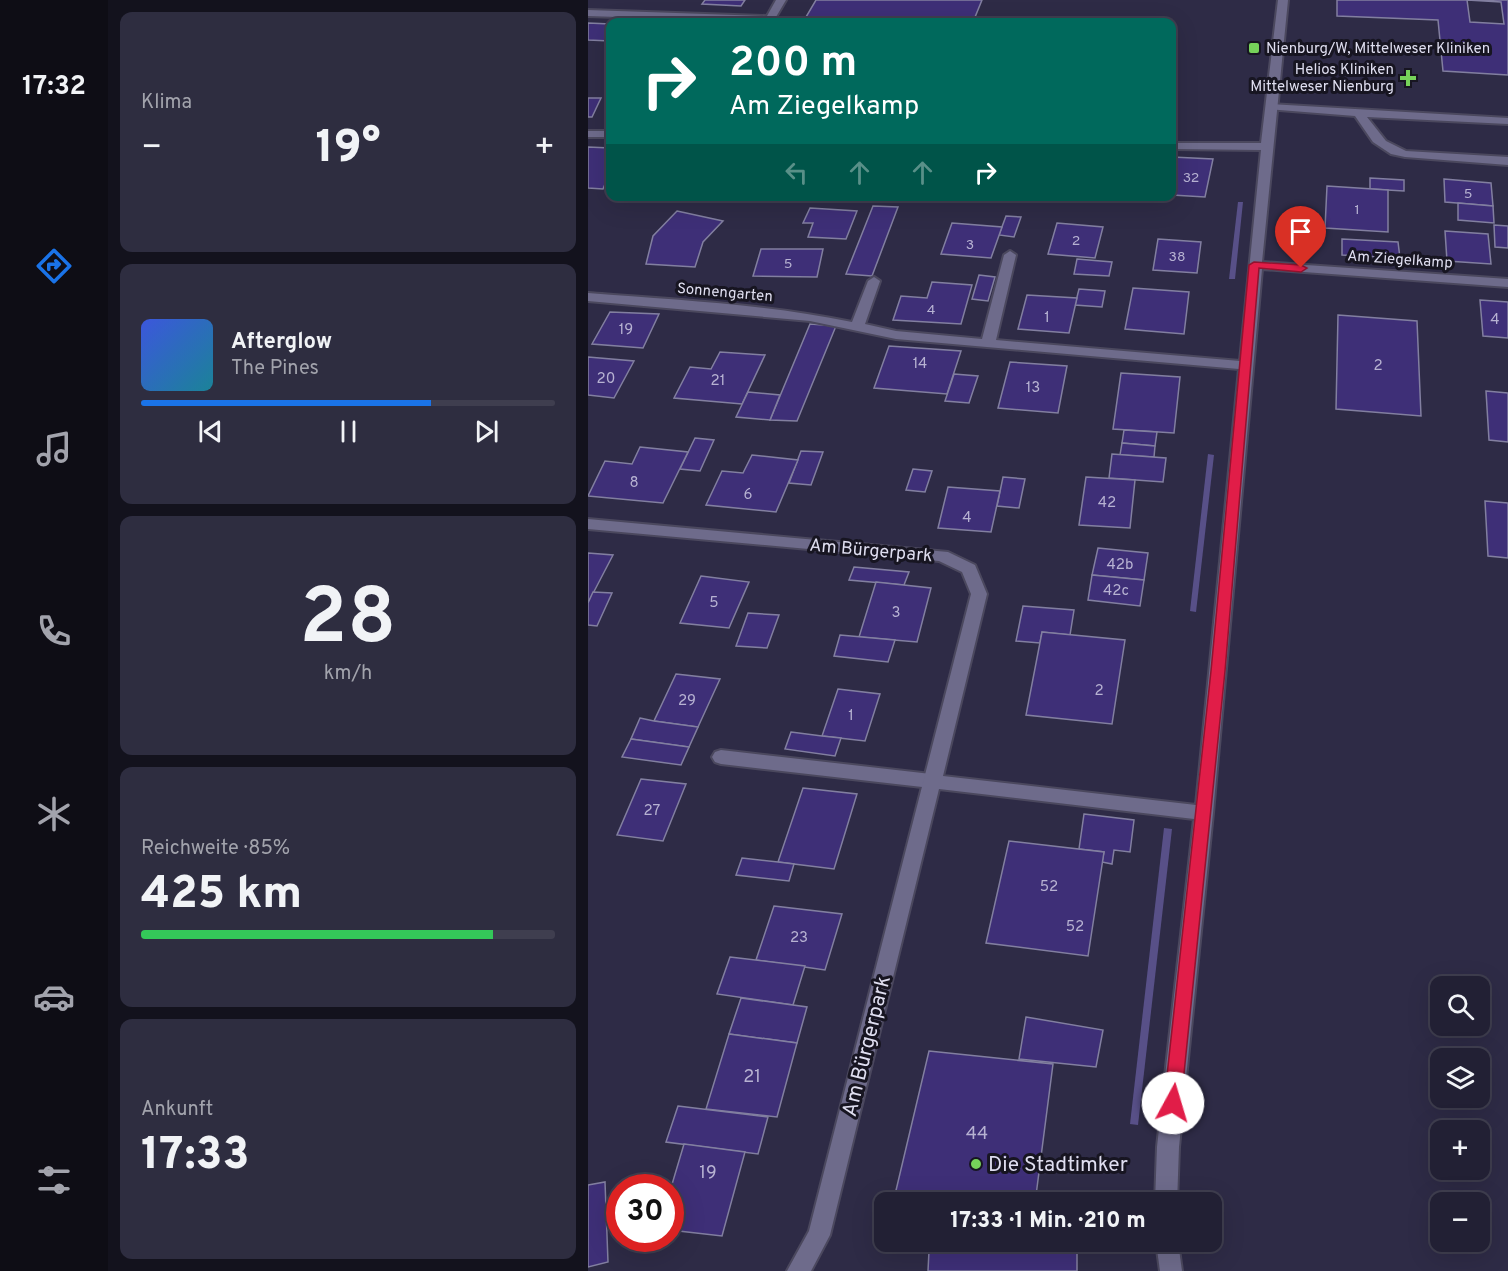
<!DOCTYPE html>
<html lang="de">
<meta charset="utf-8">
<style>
:root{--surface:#222034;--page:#2e2d40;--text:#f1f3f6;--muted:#a2a3ac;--line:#3f3e4f;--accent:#1a73e8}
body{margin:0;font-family:Overpass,sans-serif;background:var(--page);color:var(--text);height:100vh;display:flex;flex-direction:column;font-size:22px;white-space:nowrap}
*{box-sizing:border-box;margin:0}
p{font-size:20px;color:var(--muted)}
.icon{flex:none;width:33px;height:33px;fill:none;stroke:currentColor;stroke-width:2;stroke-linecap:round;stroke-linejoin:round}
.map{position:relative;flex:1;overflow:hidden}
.drawer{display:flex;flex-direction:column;gap:12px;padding:12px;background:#13121d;width:480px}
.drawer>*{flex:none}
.guide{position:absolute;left:18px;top:18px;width:570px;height:183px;border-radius:12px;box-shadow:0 6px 24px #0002,0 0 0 2px var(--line);background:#00695c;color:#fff;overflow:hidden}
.fabs{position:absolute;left:842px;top:976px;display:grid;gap:12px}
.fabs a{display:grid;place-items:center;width:60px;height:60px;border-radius:12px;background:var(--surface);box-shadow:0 6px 24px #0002,0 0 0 2px var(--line);font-size:30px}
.speed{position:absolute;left:18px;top:1174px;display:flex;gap:12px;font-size:30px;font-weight:700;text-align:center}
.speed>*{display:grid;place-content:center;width:78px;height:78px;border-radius:50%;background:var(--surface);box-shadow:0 6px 24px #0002,0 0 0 2px var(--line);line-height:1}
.speed .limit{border:9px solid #d22;background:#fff;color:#111}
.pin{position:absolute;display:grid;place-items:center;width:51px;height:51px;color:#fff;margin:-62px -26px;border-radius:50% 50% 50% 0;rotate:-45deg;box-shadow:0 0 6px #0007}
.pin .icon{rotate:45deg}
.me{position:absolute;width:66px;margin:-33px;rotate:6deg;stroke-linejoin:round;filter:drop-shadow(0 0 4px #0008)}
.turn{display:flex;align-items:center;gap:21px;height:126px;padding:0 24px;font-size:27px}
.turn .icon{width:78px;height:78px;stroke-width:2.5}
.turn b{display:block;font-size:42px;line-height:51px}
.lanes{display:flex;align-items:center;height:57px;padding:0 24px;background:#0003;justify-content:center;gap:30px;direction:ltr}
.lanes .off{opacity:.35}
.big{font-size:45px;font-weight:800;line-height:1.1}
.drawer .tile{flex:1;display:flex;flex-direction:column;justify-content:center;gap:9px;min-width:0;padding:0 21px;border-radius:12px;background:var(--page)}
.drawer .dial{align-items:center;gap:0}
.dial b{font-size:78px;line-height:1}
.song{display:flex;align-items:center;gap:18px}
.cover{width:72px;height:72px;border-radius:9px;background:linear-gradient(135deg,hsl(230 70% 55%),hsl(190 70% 35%))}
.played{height:6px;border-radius:3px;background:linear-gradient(90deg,var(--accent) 70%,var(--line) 70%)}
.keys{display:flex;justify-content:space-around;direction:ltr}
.heat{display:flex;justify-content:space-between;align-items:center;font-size:33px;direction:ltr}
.charge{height:9px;border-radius:4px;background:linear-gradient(90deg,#34c759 85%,var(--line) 0)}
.trip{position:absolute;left:286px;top:1192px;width:348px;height:60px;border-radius:12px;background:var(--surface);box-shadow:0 6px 24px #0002,0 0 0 2px var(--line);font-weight:800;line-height:60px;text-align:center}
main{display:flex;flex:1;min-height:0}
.dock{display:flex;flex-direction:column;width:108px;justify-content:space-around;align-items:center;background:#0e0d15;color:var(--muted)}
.dock .icon{width:42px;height:42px}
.dock .current{color:var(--accent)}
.dock b{font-size:27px;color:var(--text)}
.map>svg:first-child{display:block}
</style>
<main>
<nav class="dock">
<b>17:32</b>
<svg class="icon current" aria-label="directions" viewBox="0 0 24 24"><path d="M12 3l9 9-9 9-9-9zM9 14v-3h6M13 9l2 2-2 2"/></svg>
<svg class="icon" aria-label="music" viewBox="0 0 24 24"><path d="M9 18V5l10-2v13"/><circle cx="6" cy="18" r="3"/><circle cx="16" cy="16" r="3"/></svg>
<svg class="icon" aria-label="phone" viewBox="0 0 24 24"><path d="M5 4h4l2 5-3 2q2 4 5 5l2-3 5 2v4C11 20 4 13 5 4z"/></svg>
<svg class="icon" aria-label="climate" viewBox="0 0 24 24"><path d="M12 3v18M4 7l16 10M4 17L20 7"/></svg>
<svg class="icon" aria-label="car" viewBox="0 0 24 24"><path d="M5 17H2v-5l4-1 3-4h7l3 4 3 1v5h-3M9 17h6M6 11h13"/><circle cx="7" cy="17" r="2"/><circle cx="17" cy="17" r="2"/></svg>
<svg class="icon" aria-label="filters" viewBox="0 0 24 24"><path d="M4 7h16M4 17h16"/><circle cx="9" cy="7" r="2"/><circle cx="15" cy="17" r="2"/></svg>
</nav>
<section class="drawer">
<div class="tile"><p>Klima</p>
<div class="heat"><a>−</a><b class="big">19°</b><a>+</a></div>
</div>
<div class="tile">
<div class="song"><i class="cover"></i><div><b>Afterglow</b><p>The Pines</p></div></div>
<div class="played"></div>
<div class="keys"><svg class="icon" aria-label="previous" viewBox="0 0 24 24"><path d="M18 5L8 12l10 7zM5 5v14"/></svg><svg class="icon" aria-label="pause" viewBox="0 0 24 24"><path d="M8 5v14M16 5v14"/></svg><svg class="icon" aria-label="next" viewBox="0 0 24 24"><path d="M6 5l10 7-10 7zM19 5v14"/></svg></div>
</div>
<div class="tile dial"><b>28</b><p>km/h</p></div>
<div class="tile"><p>Reichweite · 85%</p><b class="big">425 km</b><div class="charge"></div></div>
<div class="tile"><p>Ankunft</p><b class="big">17:33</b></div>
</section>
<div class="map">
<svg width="920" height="1271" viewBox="0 0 920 1271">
<rect width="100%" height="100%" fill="#2e2b46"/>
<!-- green -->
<g fill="#585088">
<polygon points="650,202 655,202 647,279 641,279"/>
<polygon points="620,454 626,455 608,612 602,611"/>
<polygon points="576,828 584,829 550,1125 542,1124"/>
</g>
<!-- building -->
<g fill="#3e2f77" stroke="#827fa0" stroke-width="1.5" fill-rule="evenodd">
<polygon points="117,0 157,0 153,6 114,4"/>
<polygon points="228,0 394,0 385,22 215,22"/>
<path d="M749 0H920V75L855 71 850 20 749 16ZM879 0 913 2 916 24 882 22Z"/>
<polygon points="0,23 22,24 22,41 0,40"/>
<polygon points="0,98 13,98 4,117 0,117"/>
<polygon points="0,147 22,148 22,172 15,189 0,188"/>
<polygon points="584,157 625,159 617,197 584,195"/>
<polygon points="782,178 816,180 816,191 782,189"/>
<polygon points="856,179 903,183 905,206 857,202"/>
<polygon points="739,186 800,190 800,232 737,228"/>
<polygon points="870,203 905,206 906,223 870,220"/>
<polygon points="285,206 310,207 284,276 258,274"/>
<polygon points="222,208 269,211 258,239 220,237 225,223 215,223"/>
<polygon points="89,211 135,221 115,242 107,267 58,264 65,236"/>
<polygon points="418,216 433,217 426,237 411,235"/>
<polygon points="364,223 414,227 403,258 353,254"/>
<polygon points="469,223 515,227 507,258 460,254"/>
<polygon points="906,225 920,226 920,248 907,247"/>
<polygon points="857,231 900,234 903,264 859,261"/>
<polygon points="570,239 613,242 609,273 565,270"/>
<polygon points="754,239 810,242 812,258 754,255"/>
<polygon points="173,249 235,249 229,277 165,276"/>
<polygon points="489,259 524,262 521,276 486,274"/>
<polygon points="391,275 407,277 400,301 384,299"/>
<polygon points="344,282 384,285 373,324 305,320 313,296 339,298"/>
<polygon points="545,288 601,292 596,334 537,329"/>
<polygon points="491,289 517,291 514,307 487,305"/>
<polygon points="439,295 489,298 481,333 430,329"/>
<polygon points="892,300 920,302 920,338 895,336"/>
<polygon points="22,312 71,314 55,348 4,344"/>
<polygon points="750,315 829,321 833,416 748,409"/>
<polygon points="222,324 248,326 209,421 182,420"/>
<polygon points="301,346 373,351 359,394 286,388"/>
<polygon points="132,352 177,355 154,404 86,398 102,367 123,369"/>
<polygon points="0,357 46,361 26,398 0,395"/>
<polygon points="422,362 479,366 470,413 410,408"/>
<polygon points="533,373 592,377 586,433 525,429"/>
<polygon points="366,374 390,376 381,403 357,401"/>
<polygon points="898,391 920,393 920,442 901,440"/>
<polygon points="160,392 192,395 182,420 148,417"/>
<polygon points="536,430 569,432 567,446 534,443"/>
<polygon points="107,438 126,440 112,471 92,469"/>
<polygon points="534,443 567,446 566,457 532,455"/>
<polygon points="52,447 100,452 75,503 0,496 17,461 44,464"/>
<polygon points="213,451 235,452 223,485 201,483"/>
<polygon points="524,454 578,458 575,482 521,478"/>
<polygon points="164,455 210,460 188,512 118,505 134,471 155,473"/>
<polygon points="325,469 344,471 337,492 318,490"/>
<polygon points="415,477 437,479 431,508 409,506"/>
<polygon points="498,477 547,480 542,528 491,525"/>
<polygon points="360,487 412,491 403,532 350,528"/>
<polygon points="897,501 920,503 920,558 900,556"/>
<polygon points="510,548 560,553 556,580 504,575"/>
<polygon points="0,553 25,555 0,603"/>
<polygon points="266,567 321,572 316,585 261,580"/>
<polygon points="504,575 556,580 552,606 500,600"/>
<polygon points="113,576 161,582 141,628 92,623"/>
<polygon points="288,582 343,588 329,642 271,637"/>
<polygon points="5,592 24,593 9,626 0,625 0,603"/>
<polygon points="435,606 486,610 482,635 454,632 452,643 428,641"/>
<polygon points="160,613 191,615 179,648 148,646"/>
<polygon points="454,632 537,640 524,724 438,715"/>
<polygon points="252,635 307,640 300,662 246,656"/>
<polygon points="88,674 132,679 110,727 66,721"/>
<polygon points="250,689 292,694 277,741 234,736"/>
<polygon points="52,718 66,721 110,727 101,747 43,739"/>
<polygon points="203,732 234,736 253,738 247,756 197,749"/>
<polygon points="43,739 101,747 93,765 34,757"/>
<polygon points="53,779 98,784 75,841 29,835"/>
<polygon points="215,788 269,794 246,869 190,862"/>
<polygon points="496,814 546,820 542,852 526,850 524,864 514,862 516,852 491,849"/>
<polygon points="421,841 516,852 500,956 398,943"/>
<polygon points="154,858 190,862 206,864 201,881 148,875"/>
<polygon points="186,906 254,914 237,970 168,960"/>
<polygon points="142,957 217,966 205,1005 129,994"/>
<polygon points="153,998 219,1007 209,1043 141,1034"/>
<polygon points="438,1017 515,1030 508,1067 431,1059"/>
<polygon points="141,1034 209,1043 189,1117 118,1109"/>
<polygon points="341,1051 465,1064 447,1203 305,1203"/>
<polygon points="90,1106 180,1117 170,1154 78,1142"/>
<polygon points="96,1144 157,1152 134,1236 82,1230 82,1191"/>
<polygon points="17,1182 20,1262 0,1267 0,1185"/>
<polygon points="443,1242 488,1242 489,1247 443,1249"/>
<polygon points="489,1247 489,1271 340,1271 341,1251"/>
</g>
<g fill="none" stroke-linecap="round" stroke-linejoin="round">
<!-- service casing -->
<g stroke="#4b485e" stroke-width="4">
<g id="service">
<polygon points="682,104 920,118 920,124 779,117 798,141 818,151 920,157 920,165 817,157 803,154 785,142 767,116 678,109 678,105"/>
<polygon points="133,750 343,774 349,776 352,781 349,786 343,788 133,764 127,762 124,757 127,752"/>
</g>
</g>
<!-- minor casing -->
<g stroke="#4b485e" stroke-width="4">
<g id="minor">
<polygon points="188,0 198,0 185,22 0,16 0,10 179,16"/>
<path d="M690 0H700L674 262 920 279V287L674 269 625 813 591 1147 589 1203H567L569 1147 606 819 351 789 242 1235 223 1271H199L221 1231 383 594 374 572 351 561 0 529V519L360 552 387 565 399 594 355 776 608 805 651 369 308 339 222 321 0 301V293C88 300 177 304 264 322L280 281 286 277 292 281 277 324 308 331 394 339 416 255 422 251 428 255 408 340 652 361 673 150 584 149V143H673Z"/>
<rect x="0" y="131" width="22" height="6"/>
<polygon points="568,1242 590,1242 594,1271 572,1271"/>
</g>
</g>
<!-- service -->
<use href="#service" fill="#6e6b8b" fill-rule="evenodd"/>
<!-- minor -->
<use href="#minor" fill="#6e6b8b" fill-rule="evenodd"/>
</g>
<!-- route -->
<polygon fill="#e11d48" stroke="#92132f" stroke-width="1.5" points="666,262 713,265 719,268 713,272 671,268 637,671 593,1103 591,1108 585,1111 578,1108 576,1103 623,671 661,265"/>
<!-- markers -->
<g fill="#76d25a" stroke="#171521" stroke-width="2">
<rect x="660" y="42" width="12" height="12" rx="3"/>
<path d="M817 69h6v6h6v6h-6v6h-6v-6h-6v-6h6z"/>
<circle cx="388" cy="1164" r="6"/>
</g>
<g text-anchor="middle" stroke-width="6" stroke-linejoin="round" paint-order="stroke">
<!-- far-number labels -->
<g font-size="14" fill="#b7b2d2">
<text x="603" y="182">32</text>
<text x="880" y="198">5</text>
<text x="769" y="214">1</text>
<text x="488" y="245">2</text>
<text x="382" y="249">3</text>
<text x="589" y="261">38</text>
<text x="200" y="268">5</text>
<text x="343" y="314">4</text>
</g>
<!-- far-poi labels -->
<g font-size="15" fill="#dfdef0" stroke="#171521" text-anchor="start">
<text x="678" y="53">Nienburg/W, Mittelweser Kliniken</text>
<text x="806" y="74" text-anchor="end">Helios Kliniken<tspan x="806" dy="17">Mittelweser Nienburg</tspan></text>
</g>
<!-- far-street labels -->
<g font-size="15" fill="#dfdef0" stroke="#171521">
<text transform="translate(812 259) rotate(4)" y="5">Am Ziegelkamp</text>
<text transform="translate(137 292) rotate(5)" y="5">Sonnengarten</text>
</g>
<!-- number labels -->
<g font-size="15" fill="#b7b2d2">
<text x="459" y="322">1</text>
<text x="907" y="324">4</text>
<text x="38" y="334">19</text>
<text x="332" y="368">14</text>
<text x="790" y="370">2</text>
<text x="18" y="383">20</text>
<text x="130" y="385">21</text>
<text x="445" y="392">13</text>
<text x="46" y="487">8</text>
<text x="160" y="499">6</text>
<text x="519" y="507">42</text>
<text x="379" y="522">4</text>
<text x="532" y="569">42b</text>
<text x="528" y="595">42c</text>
<text x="126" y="607">5</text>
<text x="308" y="617">3</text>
<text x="511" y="695">2</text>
<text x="99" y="705">29</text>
<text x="263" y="720">1</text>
<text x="64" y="815">27</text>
<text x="461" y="891">52</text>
<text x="487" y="931">52</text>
<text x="211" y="942">23</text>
</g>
<!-- street labels -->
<g font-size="18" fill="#dfdef0" stroke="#171521">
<text transform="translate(283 550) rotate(5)" y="6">Am Bürgerpark</text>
</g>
<!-- near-number labels -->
<g font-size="18" fill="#b7b2d2">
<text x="164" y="1082">21</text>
<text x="389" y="1139">44</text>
<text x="120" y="1178">19</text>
</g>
<!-- near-street labels -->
<g font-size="21" fill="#dfdef0" stroke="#171521">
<text transform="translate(278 1046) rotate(-76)" y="7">Am Bürgerpark</text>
</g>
<!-- near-poi labels -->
<g font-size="21" fill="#dfdef0" stroke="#171521" text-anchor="start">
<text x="400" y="1171">Die Stadtimker</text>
</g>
</g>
</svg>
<div class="fabs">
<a><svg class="icon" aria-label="search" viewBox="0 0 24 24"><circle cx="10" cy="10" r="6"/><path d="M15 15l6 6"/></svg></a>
<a><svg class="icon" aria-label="layers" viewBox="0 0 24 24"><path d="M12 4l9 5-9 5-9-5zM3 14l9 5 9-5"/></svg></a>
<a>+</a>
<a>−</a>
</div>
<div class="speed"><div class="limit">30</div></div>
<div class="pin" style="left:713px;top:268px;background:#d93025"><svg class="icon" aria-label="arrive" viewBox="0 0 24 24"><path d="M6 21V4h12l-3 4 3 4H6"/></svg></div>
<svg class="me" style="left:585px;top:1103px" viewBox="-20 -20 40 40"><circle r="19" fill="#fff"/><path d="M0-13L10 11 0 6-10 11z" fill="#e11d48"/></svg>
<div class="trip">17:33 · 1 Min. · 210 m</div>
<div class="guide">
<div class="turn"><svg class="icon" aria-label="right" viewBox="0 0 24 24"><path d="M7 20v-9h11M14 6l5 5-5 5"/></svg><div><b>200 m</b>Am Ziegelkamp</div></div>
<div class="lanes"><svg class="icon off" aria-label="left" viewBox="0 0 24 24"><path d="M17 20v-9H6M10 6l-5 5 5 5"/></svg><svg class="icon off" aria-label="ahead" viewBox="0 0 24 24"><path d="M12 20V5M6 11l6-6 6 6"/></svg><svg class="icon off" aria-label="ahead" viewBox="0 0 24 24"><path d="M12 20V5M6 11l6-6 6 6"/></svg><svg class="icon" aria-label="right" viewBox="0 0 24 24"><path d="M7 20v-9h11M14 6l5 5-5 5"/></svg></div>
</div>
</div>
</main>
